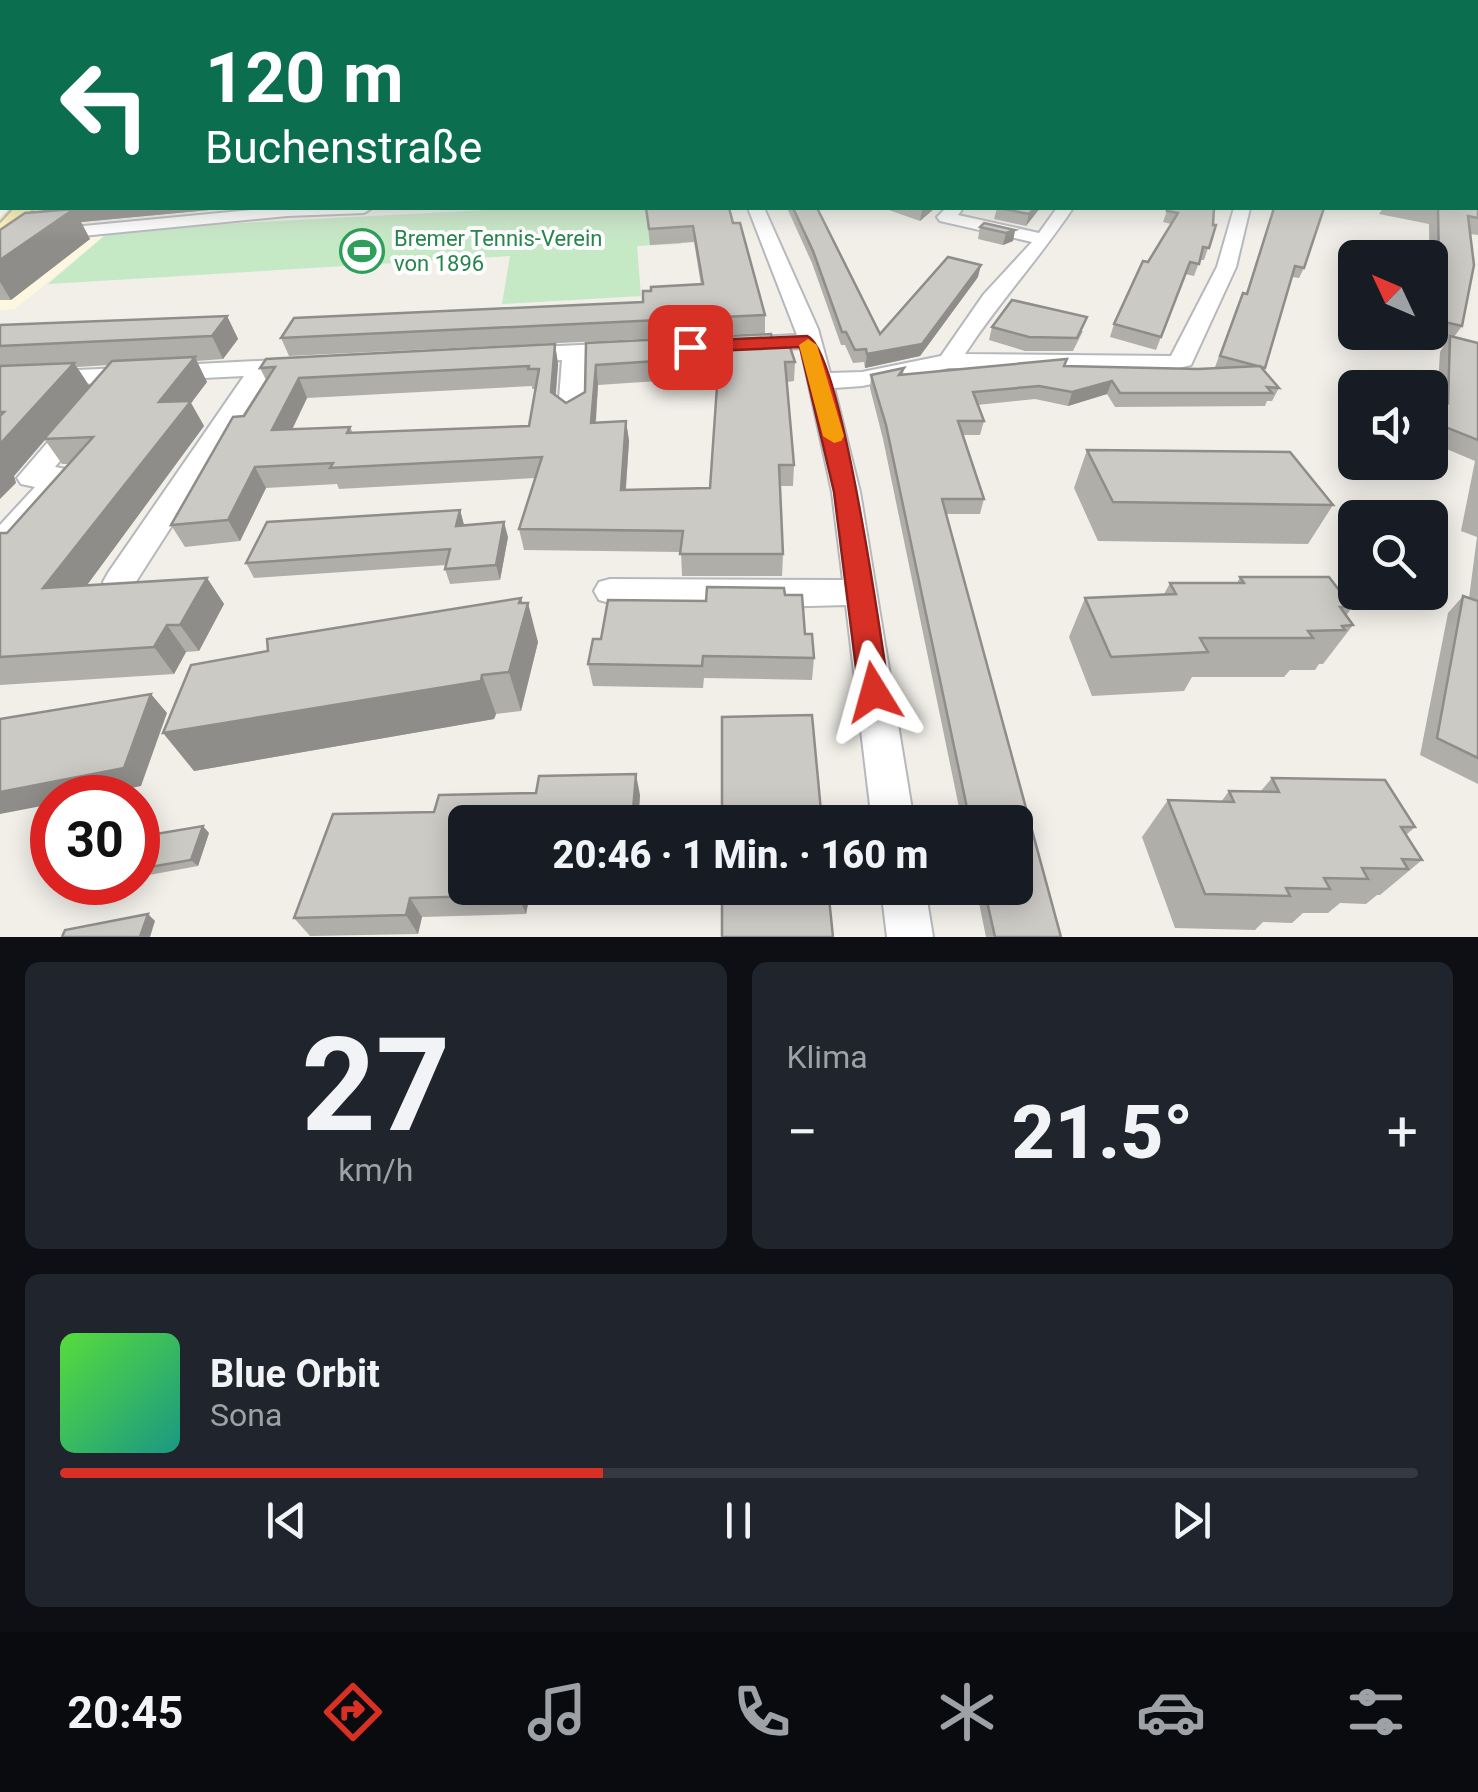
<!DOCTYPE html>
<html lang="de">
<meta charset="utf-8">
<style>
:root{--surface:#171b24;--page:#20242c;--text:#f1f3f6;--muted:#9ea1a6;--line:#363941;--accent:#d93025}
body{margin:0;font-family:Roboto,sans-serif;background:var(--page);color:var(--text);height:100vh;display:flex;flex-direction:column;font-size:38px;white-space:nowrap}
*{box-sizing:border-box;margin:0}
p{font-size:32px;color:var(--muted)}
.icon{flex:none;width:55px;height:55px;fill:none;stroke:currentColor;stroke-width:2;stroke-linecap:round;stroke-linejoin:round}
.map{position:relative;height:937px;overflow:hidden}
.drawer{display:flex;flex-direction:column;gap:25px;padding:25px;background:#0d0f14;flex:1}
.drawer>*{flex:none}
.guide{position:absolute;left:0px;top:0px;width:1480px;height:210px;box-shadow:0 5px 25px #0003;background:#0b6e4f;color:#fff;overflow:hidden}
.needle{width:65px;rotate:314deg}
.controls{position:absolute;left:1338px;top:240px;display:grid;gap:20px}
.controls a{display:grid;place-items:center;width:110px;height:110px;border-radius:15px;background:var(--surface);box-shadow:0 5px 25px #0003;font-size:50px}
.speed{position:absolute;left:30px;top:775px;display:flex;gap:20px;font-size:50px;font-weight:700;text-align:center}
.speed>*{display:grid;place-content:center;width:130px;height:130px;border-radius:50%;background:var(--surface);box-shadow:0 5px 25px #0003;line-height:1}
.speed .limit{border:15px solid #d22;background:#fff;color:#111}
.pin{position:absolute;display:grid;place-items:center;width:85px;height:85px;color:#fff;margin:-42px;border-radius:20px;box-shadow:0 5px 15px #0006}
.me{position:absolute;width:110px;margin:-55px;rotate:352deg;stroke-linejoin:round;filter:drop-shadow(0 0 8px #0008)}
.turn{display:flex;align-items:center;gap:35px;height:210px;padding:0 40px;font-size:45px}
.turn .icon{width:130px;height:130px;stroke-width:2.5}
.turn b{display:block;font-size:70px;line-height:85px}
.big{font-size:75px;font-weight:800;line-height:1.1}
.drawer .widget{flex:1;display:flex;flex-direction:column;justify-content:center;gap:15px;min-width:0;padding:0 35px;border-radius:15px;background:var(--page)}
.drawer .dial{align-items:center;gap:0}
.dial b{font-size:130px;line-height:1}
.song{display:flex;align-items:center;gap:30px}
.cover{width:120px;height:120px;border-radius:15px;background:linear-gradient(135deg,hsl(110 70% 55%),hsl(170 70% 35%))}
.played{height:10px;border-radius:5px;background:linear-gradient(90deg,var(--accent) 40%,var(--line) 40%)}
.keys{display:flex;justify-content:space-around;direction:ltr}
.heat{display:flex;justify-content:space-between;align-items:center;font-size:55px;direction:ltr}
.drawer .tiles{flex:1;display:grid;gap:25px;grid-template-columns:1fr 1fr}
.widget:last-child{grid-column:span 2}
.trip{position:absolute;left:448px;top:805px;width:585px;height:100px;border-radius:15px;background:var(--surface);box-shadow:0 5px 25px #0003;font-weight:800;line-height:100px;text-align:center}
.tabs{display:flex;height:160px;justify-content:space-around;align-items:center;background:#090b0e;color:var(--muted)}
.tabs .icon{width:70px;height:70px}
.tabs .current{color:var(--accent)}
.tabs b{font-size:45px;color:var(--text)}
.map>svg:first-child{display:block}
</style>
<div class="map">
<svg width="1478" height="937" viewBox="0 0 1478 937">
<rect width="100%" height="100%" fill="#f1efe8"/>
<!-- commercial -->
<polygon fill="#fef7e0" points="111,230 15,309 0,310 0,247"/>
<!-- green -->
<polygon fill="#c5e8c5" points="522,208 727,208 681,239 681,244 637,246 641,296 502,304 510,256 48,284 111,230"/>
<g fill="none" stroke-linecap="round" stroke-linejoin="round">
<!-- minor casing -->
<g stroke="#b5b8bc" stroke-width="4">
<g id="minor">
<polygon points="2,205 17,208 0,223 0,208"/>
<polygon points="271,208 372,208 364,213 287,216 0,244 0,234"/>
<path d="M748 208H764L818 329 830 373 862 372 941 356 984 294 1032 242 940 221 937 217 946 208H963L958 215 1039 233 1057 208H1073C1039 259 998 303 965 354L1171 356 1217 267 1234 208H1250L1236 267 1191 365 1171 370 949 368 862 386 834 388 860 492 914 822H872L846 605 774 607 610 603 599 600 594 591 599 582 610 579 843 580 832 492 801 348 754 351 743 344 754 337 797 335Z"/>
<polygon points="621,343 629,345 632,350 629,355 585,359 584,412 571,420 558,412 562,360 519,362 508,355 519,348"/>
<polygon points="296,359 308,366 304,371 269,374 130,591 119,594 108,591 103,582 108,573 244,376 0,388 0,374"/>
<polygon points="75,418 88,426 55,467 71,470 75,476 11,552 0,555 0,525 35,487 21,484 17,478 66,421"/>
<polygon points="881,888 925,888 933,937 887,937"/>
</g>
</g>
<!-- major casing -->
<g stroke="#f2c960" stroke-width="5">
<polygon id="major" points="10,208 33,208 8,235 0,237 0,217"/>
</g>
<!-- minor -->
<use href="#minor" fill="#fff" fill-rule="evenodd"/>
<!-- major -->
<use href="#major" fill="#fff2af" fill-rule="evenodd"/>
<!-- tram -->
<polyline stroke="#b6b7b8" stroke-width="2.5" points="0,222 13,208"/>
</g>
<!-- wall -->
<g fill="#afaea9" fill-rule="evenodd">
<polygon points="1478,174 1478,235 1470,234 1462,326 1454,337 1478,343 1478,784 1420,755 1448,613 1463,596 1469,598 1477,537 1461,531 1475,461 1430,442 1430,398 1437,400 1440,352 1446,342 1429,338 1429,332 1430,332 1429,224 1379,214 1383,208 1478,208"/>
<polygon points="41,208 221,208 220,209 81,222 90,239 11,300 0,300 0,230 44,211"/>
<polygon points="646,208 733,223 765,315 765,333 289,356 281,338 643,302 701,285 694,242 650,245"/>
<polygon points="787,208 817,208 880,334 978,277 920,356 865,368 864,362 853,363 845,345 841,345 812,263"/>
<polygon points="886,208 935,208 920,221 886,209"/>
<polygon points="997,208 1040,208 1026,226 994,219"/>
<polygon points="1168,208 1216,225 1204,260 1200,260 1194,276 1185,274 1156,350 1110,337 1114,324 1148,262 1171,224 1163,222"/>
<polygon points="1262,208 1324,208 1304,268 1299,278 1292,277 1264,370 1279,388 1272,401 1267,401 1265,406 1115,407 1107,394 1068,406 1035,399 977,405 984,421 980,435 963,435 984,499 980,514 946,514 1061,937 986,937 976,888 1015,888 1015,822 962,822 883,439 870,388 871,375 904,368 903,375 1065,366 1198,369 1219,368 1215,367 1239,303 1246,293 1273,210"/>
<polygon points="980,227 1015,230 1013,241 1003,245 978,239"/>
<path d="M227 316 238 339 223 359 196 361 207 382 191 403 204 426 87 585 207 578 224 604 199 651 186 652 174 674 0 685V533H7L68 464H62L45 440 14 476 16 483 0 444V325ZM109 365 90 387 77 367Z"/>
<polygon points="992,327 1083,331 1073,351 1025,351 989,340"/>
<path d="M772 340 795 362 794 381 787 382 794 465 793 486H780L783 554 782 576H682L681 552 524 550 519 529 535 478 339 489 337 484 266 488 240 541 185 547 171 525 266 380 260 368 555 344 558 364 556 395 566 403 585 392 586 343ZM718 377 710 488 626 490 629 441 626 421 596 422 598 385ZM532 386V389H535L529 426 353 433 350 427 292 429 307 398Z"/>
<polygon points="1087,450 1333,505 1308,544 1098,541 1074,488"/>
<polygon points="460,510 464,525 508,537 500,580 450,584 445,569 446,565 254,578 246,563"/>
<polygon points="1240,577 1352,607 1346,616 1353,625 1323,664 1319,664 1315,670 1290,670 1284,677 1192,677 1184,691 1092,696 1069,637 1085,598 1164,594 1170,583 1237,583"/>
<polygon points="706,601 805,634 814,658 812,680 704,678 703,688 593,686 588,664 601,639"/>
<polygon points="522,603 538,642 521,711 496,714 494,719 194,771"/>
<polygon points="1272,778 1415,827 1406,835 1422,860 1380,895 1377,895 1366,904 1340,903 1328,913 1303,913 1292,923 1263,922 1255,930 1175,928 1142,837 1168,800 1221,802 1229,791 1260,792"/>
<polygon points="640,795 638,822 465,822 531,888 526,914 422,917 418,934 310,936 294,918 434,812"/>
<polygon points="209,833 198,866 138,877 138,837"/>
</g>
<!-- shaded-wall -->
<g fill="#8f8d8a">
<polygon points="2,127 2,145 0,147 0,129"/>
<polygon points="41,208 221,208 220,209 81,222 90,239 11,300 0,282 0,260 51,224"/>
<polygon points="924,208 935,208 920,221 922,210"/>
<polygon points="1034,208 1040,208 1026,226 1029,214"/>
<polygon points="1015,230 1013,241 1003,245 1006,233"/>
<polygon points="981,265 978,277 920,356 865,368 867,354"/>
<polygon points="227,316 238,339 223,359 212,336"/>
<polygon points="555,344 558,364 554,412 551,392"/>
<polygon points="195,357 207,382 191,403 204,426 65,615 43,588 159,402"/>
<polygon points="74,363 90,387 14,476 16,483 0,499 0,444"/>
<polygon points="596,365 598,385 594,443 591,423"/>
<polygon points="299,378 307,398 282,451 272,430"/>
<polygon points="1112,381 1107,394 1068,406 1072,392"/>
<polygon points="626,421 629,441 624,511 621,490"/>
<polygon points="255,467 266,488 240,541 228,520"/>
<polygon points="460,510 464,525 456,526"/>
<polygon points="504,522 508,537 500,580 496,565"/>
<polygon points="207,578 224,604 199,651 180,625"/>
<polygon points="521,598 525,614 528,603 538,642 521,711 509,672 519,603"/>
<polygon points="167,625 186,652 174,674 154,647"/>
<polygon points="482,675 496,714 494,719 194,771 163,733"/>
<polygon points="151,694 167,713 141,786 85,798 52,798 52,804 0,814 0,792"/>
<polygon points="636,774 640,795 638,822 632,822"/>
<polygon points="203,826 209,833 198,866 191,860"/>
<polygon points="519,888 531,888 526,914 518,895"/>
<polygon points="410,898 422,917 418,934 406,915"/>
<polygon points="148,914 155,921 150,937 140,937"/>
</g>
<!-- building -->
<g fill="#cccac5" stroke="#8f8d8a" stroke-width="2.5" fill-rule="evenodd">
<polygon points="1478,201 1478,218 1468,216 1474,265 1462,326 1440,321 1438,209 1431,208 1478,208"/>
<polygon points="646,208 729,208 733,223 740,223 765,315 281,338 294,318 643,302 643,291 651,291 651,287 703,284 693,226 649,229"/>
<polygon points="793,208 817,208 880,334 948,257 981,265 922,344 867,354 866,349 855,350 846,332 842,332 813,251"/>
<polygon points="999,208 1034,208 1029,214"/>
<polygon points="1168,208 1214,208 1213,225 1216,225 1209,248 1203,247 1199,264 1190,262 1161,337 1114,324 1143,261 1148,262 1178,213 1167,211"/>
<polygon points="1274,208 1324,208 1304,268 1295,266 1265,368 1220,356 1243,293 1247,294"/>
<polygon points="74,209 0,260 0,230 25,213"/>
<polygon points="984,223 1015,230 1006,233 980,227"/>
<polygon points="1012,300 1087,317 1077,338 1029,337 992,327"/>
<polygon points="227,316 212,336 0,346 0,325"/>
<path d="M771 334 772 340 788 341 795 362H785L794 465H779L783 554H680L683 531 519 529 542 457 330 468 333 463 255 467 228 520 171 525 233 417 244 416 275 367 260 368 266 359 555 344 551 392 566 403 585 392 586 343ZM719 357 710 488 621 490 626 421 591 423 596 365ZM529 366 528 369H539L529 426 347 433 350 427 272 430 299 378Z"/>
<polygon points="1450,336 1478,343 1478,440 1430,421 1430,398 1448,403"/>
<polygon points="195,357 159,402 191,401 43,588 207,578 180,625 167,625 154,647 0,657 0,533 7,533 93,437 44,439 112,361"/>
<polygon points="1067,359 1064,366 1198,369 1260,366 1279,388 1267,387 1272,393 1120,393 1112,381 1072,392 1039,386 973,392 984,421 958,421 984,499 942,499 1061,937 995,937 984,888 1015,888 1015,822 970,822 886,425 871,375 904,368 899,375"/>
<polygon points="74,363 0,444 0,416 4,412 0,412 0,366"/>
<polygon points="1087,450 1290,452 1333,505 1113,502"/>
<polygon points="460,510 456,526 504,522 496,565 445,569 450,549 246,563 267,522"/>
<polygon points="1240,577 1329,577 1352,607 1340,607 1353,625 1342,626 1345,630 1308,631 1313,638 1200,638 1208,652 1111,657 1085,598 1176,594 1170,583 1244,583"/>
<polygon points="707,587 784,588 785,595 802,595 805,634 812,634 814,658 703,656 702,666 588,664 593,639 601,639 608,600 706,601"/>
<polygon points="1463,596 1478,601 1478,758 1437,738"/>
<polygon points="521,598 519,603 528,603 509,672 482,675 481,681 163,733 191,665 268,651 267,639"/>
<polygon points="151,694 124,768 0,792 0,719"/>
<polygon points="812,715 822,822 722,822 722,717"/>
<polygon points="636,774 632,822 465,822 465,888 519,888 518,895 410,898 406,915 294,918 333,814 434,812 439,795 536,793 539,776"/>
<polygon points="1272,778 1385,780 1415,827 1401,827 1422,860 1402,859 1408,869 1362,868 1368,879 1324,878 1330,889 1286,888 1290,896 1205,894 1168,800 1234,802 1229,791 1279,792"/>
<polygon points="203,826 191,860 138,869 138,837"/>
<polygon points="722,888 828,888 833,937 722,937"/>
<polygon points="148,914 140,937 62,937 65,930"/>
</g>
<!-- sky -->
<linearGradient id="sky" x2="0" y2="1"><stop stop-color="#8fc3f1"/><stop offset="0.46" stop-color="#f9f8f5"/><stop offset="1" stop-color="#f9f8f5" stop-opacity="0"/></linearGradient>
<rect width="1478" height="242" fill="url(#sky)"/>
<!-- route -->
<path fill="#d93025" stroke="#8d1f18" stroke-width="2.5" d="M807 336C841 348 882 644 889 692L885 701 874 705 864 701 859 692 834 492 800 347 690 352 681 347 690 341Z"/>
<!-- slow -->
<polygon fill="#f59e0b" points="808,339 817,345 844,436 841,441 834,443 823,436 799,345"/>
<!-- icons -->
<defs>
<g id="stadium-ring" transform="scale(2.25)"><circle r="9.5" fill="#fff" stroke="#2e9e5b" stroke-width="1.5"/><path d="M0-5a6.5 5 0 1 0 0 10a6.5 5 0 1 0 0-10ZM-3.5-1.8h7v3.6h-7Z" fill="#2e9e5b"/></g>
</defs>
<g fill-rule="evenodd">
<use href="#stadium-ring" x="362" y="251"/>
</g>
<g text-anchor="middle" stroke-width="8" stroke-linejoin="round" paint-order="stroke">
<!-- far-leisure labels -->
<g font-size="22" fill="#27864d" stroke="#fff" text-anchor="start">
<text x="394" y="246">Bremer Tennis-Verein<tspan x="394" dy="25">von 1896</tspan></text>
</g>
</g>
</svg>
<div class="controls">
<a><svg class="needle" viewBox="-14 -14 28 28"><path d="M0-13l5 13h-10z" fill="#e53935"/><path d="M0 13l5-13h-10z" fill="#9ea1a6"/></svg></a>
<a><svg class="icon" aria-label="sound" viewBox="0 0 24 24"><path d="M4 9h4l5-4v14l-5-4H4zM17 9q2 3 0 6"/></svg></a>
<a><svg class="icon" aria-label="search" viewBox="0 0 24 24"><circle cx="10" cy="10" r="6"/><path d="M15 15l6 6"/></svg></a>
</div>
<div class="speed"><div class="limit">30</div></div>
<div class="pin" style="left:690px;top:347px;background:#d93025"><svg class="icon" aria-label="arrive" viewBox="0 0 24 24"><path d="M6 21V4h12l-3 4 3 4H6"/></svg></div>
<svg class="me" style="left:874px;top:692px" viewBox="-20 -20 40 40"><path d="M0-17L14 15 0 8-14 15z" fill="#d93025" stroke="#fff" stroke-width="4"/></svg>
<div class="trip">20:46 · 1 Min. · 160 m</div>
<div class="guide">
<div class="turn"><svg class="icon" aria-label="left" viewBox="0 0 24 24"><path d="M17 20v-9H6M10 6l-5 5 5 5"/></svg><div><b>120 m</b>Buchenstraße</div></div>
</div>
</div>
<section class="drawer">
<div class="tiles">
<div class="widget dial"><b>27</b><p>km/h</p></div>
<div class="widget"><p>Klima</p>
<div class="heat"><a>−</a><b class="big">21.5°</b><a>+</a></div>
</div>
<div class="widget">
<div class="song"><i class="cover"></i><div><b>Blue Orbit</b><p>Sona</p></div></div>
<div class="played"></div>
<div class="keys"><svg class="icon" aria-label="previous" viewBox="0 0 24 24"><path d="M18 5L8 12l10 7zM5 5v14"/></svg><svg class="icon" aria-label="pause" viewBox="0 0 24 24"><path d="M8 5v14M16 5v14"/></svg><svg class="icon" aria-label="next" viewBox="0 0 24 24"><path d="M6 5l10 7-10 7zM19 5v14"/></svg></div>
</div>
</div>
</section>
<nav class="tabs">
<b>20:45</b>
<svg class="icon current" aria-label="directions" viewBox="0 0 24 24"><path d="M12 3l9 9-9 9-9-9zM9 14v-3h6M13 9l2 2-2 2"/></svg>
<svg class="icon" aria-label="music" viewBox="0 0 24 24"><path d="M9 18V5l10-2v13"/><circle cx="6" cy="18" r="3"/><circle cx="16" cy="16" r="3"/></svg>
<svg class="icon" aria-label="phone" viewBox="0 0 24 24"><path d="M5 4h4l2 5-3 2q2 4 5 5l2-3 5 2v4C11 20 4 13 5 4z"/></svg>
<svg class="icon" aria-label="climate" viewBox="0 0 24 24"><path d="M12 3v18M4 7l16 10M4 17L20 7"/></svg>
<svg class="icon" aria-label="car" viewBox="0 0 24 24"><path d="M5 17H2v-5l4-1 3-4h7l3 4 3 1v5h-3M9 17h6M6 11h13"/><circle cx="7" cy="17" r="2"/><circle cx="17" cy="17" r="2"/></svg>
<svg class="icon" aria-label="filters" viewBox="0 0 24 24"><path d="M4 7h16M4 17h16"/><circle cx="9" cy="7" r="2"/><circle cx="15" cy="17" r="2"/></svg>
</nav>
